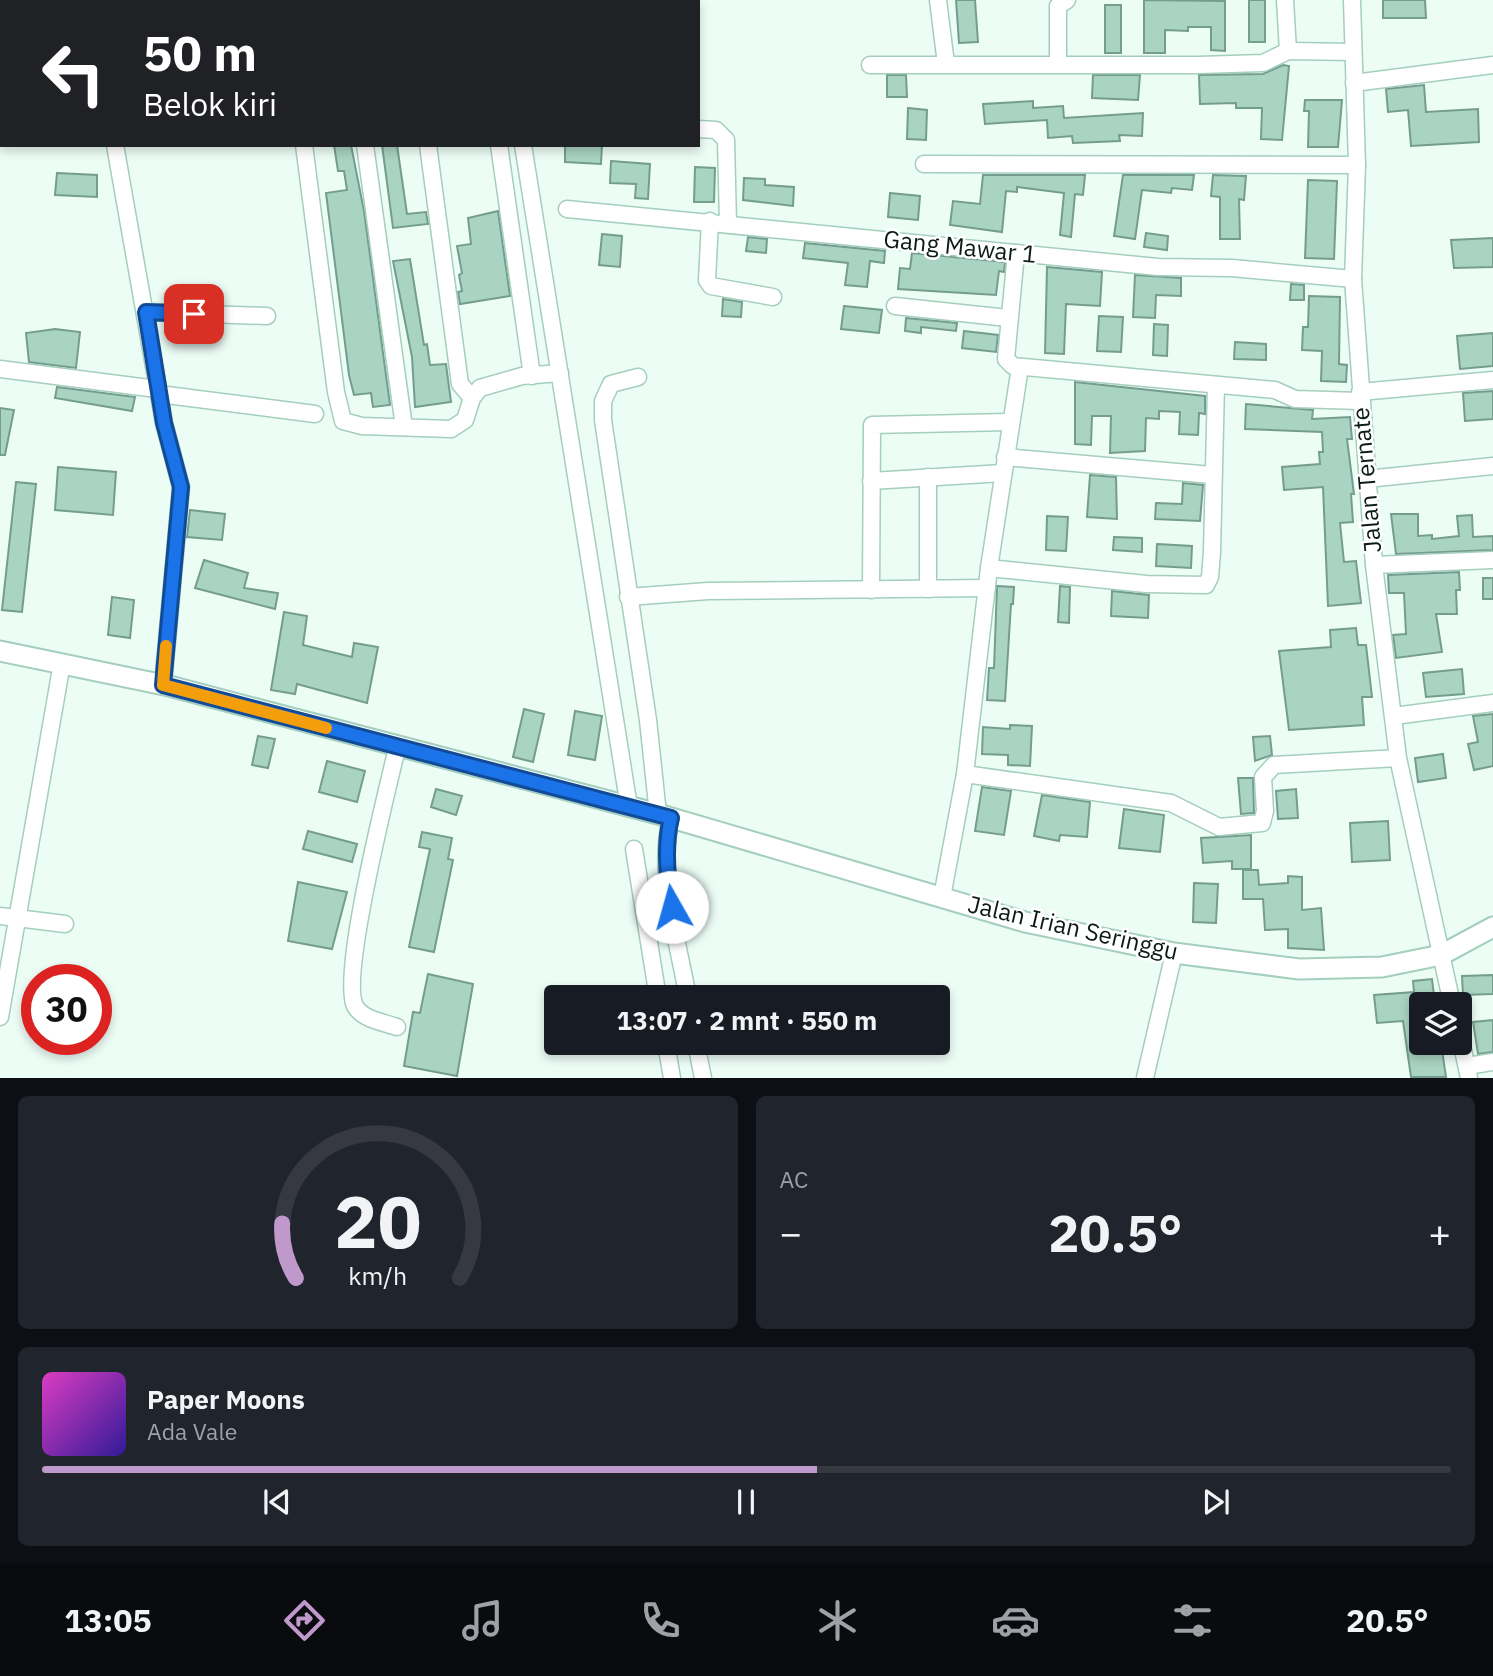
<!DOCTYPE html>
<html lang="id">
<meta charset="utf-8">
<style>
:root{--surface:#171b24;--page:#20242c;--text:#f1f3f6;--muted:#9ea1a6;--line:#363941;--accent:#c099cc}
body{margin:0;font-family:"IBM Plex Sans",sans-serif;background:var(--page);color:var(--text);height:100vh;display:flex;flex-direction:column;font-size:26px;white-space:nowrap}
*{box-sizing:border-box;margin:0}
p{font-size:23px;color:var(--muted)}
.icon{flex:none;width:38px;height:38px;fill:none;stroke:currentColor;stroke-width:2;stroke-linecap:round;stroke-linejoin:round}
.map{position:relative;height:1078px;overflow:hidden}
.panel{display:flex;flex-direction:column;gap:18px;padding:18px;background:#0d0f14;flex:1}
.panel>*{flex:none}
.banner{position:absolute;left:0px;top:0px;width:700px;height:147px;box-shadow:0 4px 10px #0003;background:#202124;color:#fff;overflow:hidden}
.buttons{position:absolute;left:1409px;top:992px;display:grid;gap:14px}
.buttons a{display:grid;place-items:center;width:63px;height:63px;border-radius:7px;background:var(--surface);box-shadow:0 4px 10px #0003;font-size:35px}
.speed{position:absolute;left:21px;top:964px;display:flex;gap:14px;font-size:35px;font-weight:700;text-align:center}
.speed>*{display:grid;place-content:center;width:91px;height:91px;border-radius:50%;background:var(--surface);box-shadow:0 4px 10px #0003;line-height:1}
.speed .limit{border:10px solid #d22;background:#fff;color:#111}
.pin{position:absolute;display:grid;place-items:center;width:60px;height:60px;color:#fff;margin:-30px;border-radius:14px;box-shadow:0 4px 10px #0006}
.me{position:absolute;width:77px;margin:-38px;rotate:353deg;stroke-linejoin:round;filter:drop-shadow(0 0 5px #0008)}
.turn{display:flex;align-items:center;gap:24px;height:147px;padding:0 28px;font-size:32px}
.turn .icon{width:91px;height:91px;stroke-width:2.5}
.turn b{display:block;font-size:49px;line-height:60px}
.big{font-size:52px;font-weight:700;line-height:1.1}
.panel .widget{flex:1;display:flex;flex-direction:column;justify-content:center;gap:10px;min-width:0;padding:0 24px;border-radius:10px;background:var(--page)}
.panel .dial{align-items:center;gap:0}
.dial svg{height:182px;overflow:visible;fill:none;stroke:var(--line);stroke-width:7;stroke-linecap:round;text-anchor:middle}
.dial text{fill:var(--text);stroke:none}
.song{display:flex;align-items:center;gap:21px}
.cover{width:84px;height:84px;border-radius:10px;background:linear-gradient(135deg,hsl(310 70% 55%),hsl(250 70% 35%))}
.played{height:7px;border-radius:4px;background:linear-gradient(90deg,var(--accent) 55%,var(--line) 55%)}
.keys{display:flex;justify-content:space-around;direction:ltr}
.heat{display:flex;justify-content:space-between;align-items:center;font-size:38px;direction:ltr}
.panel .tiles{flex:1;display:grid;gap:18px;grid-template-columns:1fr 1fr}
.widget:last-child{grid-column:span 2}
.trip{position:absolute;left:544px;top:985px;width:406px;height:70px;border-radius:7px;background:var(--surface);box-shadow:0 4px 10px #0003;font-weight:700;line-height:70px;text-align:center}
.tab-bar{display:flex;height:112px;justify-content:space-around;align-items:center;background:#090b0e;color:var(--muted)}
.tab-bar .icon{width:49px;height:49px}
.tab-bar .selected{color:var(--accent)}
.tab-bar b{font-size:32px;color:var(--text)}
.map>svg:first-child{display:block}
</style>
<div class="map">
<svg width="1493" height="1078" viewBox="0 0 1493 1078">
<rect width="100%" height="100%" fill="#ecfdf6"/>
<!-- building -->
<g fill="#a9d3c2" stroke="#759d8e" stroke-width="2">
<polygon points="956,0 975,0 978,42 959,43"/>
<polygon points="1144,0 1225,1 1225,51 1211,50 1211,27 1188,27 1188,31 1165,30 1165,53 1144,53"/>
<rect x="1249" y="0" width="16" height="42"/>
<polygon points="1383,0 1425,0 1426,18 1383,18"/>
<rect x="1105" y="5" width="16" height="48"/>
<polygon points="1283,65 1289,66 1282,140 1261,139 1262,108 1236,108 1236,103 1200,104 1199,75 1263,74"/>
<polygon points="887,75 906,75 907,97 887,97"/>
<polygon points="1093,75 1140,75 1138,100 1092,98"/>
<polygon points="1424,85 1426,112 1478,109 1479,142 1411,146 1408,110 1388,112 1386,89"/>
<polygon points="1305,100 1342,100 1338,147 1308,147 1309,111 1304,111"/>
<polygon points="1033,101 1033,108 1063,106 1064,118 1143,113 1142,136 1119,135 1120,141 1073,143 1072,136 1048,138 1047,120 985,124 983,104"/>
<polygon points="908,108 927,110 926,140 907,139"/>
<polygon points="334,145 351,145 364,211 390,405 373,407 371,393 354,395 349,375 326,193 347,190 344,171 338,171"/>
<polygon points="382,145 397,145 407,214 426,212 428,224 393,228"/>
<polygon points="565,145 602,145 601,164 565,162"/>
<polygon points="611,161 650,164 648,199 635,198 636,184 610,183"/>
<polygon points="695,167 715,168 714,202 694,202"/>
<polygon points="57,173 97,175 97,197 55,195"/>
<polygon points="983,175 1085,175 1083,195 1075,194 1071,237 1060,235 1064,193 1017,187 1017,192 1006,191 1002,232 950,225 953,201 980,204"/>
<polygon points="1123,175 1194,175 1192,190 1172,188 1171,193 1142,190 1135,239 1114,236"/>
<polygon points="1213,175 1246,176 1244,200 1239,199 1240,239 1220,239 1220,197 1211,196"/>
<polygon points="744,178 765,179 765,185 794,187 793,206 743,200"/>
<polygon points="1308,180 1337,181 1334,259 1305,258"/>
<polygon points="890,193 920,196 918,220 888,217"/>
<polygon points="498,211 510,296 460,304 458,292 462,291 459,275 462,273 457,246 471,244 468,218"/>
<polygon points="1146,233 1168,236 1167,250 1144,247"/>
<polygon points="602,234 622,236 620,267 599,265"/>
<polygon points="748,237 767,239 766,253 746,251"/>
<polygon points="1493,238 1493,267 1454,268 1451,240"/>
<polygon points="805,243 885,251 884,263 870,261 867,287 845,285 848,263 803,258"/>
<polygon points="912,253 1005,262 1004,272 999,271 996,295 898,289 900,268 910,269"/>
<polygon points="410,259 424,345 427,344 430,365 446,364 451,402 415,407 412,357 393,261"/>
<polygon points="1047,267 1102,272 1100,306 1066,304 1064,354 1045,353"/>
<polygon points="1135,275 1181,278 1181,296 1156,295 1155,318 1133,317"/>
<polygon points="1291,284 1304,285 1304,300 1290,300"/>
<polygon points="1309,296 1340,297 1339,364 1347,365 1346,382 1321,381 1322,351 1302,350 1303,327 1308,327"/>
<polygon points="723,299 742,302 741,317 722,316"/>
<polygon points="844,306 882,310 879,333 841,329"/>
<polygon points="1099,316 1123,317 1121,352 1097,351"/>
<polygon points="906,318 957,323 956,331 921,327 921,333 905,331"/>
<polygon points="1154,324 1168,325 1167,356 1153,355"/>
<polygon points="55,329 80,332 76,368 29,362 26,333"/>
<polygon points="964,331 998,335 996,352 962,348"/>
<polygon points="1493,333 1493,366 1460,369 1457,336"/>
<polygon points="1235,342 1266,344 1266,360 1234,359"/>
<polygon points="1075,382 1205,396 1205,414 1199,413 1198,435 1179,434 1180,412 1159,411 1159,419 1146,418 1145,451 1110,453 1111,416 1092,416 1091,445 1075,444"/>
<polygon points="57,387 135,397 132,411 55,398"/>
<polygon points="1493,391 1493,419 1465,421 1463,393"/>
<polygon points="1246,404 1313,410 1312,419 1350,417 1352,439 1347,439 1354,494 1351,494 1353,522 1340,523 1344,562 1356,561 1361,603 1328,606 1323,487 1284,490 1282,467 1320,464 1319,452 1323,452 1322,432 1245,429"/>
<polygon points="0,408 14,410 5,455 0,455"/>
<polygon points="58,467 116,472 113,515 55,510"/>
<polygon points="1090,475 1116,477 1117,519 1087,517"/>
<polygon points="16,482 36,484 22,612 2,610"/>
<polygon points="1183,483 1203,485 1200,521 1155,519 1156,503 1182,504"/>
<polygon points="190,510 225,514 222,540 187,537"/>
<polygon points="1391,514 1418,514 1418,536 1432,535 1432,539 1459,536 1457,516 1472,515 1473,537 1493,536 1493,550 1396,554"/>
<polygon points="1047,516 1068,517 1066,551 1046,550"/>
<polygon points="1114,537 1142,538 1142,552 1113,550"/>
<polygon points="1157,544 1192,546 1191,568 1156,566"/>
<polygon points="204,560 248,573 244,588 278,593 275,609 195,588"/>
<polygon points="1459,572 1460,590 1456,590 1457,614 1436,614 1442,652 1396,658 1393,635 1406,634 1404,593 1389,593 1388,575"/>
<rect x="1483" y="578" width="10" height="21"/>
<polygon points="997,586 1014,587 1013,604 1011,604 1005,701 987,700 989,668 994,668"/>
<polygon points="1060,586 1070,587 1069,623 1058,622"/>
<polygon points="1112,591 1149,595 1148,618 1111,616"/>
<polygon points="112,597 134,600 130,638 108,635"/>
<polygon points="284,612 307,616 303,645 352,657 354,643 378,647 367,703 297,684 295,694 271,690"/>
<polygon points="1356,628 1358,645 1366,645 1372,697 1362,697 1364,725 1289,730 1279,651 1331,647 1330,630"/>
<polygon points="1462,669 1464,694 1426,697 1423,673"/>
<polygon points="524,709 544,714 533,762 513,757"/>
<polygon points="575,711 602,716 595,760 568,755"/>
<polygon points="1493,714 1493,766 1474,770 1468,744 1478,742 1473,716"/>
<polygon points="1010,725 1032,726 1030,766 1008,765 1008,755 982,754 983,727 1010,729"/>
<polygon points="258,736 275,739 268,768 252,765"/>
<polygon points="1270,736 1272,755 1255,761 1253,737"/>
<polygon points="1443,754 1446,778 1418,782 1415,758"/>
<polygon points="327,761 365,771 357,802 319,792"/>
<polygon points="1238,778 1253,778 1254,813 1241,814"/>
<polygon points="982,787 1011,791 1004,835 975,831"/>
<polygon points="436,789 462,796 456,815 431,807"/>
<polygon points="1296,789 1298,818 1278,819 1276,791"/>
<polygon points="1042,795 1090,802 1087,837 1060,835 1059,841 1034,836"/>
<polygon points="1124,809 1164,815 1160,852 1119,848"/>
<polygon points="1388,821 1390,860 1352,862 1350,823"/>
<polygon points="308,831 357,844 352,862 303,849"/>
<polygon points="422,832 452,838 448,859 453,860 434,952 409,947 430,849 419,847"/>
<polygon points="1251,835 1251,869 1232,869 1232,861 1203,863 1201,838"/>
<polygon points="1243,870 1258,870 1259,885 1288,883 1288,876 1302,877 1302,910 1321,908 1324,950 1288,948 1288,929 1265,930 1263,899 1243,899"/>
<polygon points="298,882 347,892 332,949 288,941"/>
<polygon points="1194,883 1218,884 1216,923 1193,922"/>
<polygon points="428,974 473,984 457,1076 404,1066 413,1012 420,1013"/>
<polygon points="1493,975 1493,994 1463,995 1462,976"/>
<polygon points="1432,979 1435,1004 1421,1004 1421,1043 1441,1043 1446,1077 1411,1077 1403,1021 1377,1023 1374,995 1414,992 1413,981"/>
<polygon points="1493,1020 1493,1052 1478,1054 1473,1022"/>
</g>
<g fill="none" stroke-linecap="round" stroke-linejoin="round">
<!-- minor casing -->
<g stroke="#a4cebd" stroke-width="19">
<g id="minor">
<polyline points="86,0 87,2"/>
<polyline points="503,0 503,2"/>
<polyline points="938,0 946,64"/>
<polyline points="1285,0 1288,51"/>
<polyline points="1352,0 1357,165 1353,279 1374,565 1398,758 1452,1004"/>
<polyline points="1058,64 1058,6 1067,0"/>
<polyline points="870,65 1199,65 1263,63 1288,51 1353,52"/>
<polyline points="1354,83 1493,65"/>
<polyline points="698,129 716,130 726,140 728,224"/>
<polyline points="115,145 164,423 181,487 163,685"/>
<polyline points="304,145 336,392 343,421 362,426 451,429 465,420 472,398 480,388 522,376 560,373"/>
<polyline points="365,145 404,427"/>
<polyline points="428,145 460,384 472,398"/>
<polyline points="499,145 532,376"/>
<polyline points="523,145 629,807"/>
<polyline points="924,164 1357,165"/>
<polyline points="567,209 1158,267 1232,268 1353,279"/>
<polyline points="710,221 707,280 711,286 773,297"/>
<polyline points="1016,253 1006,359 1013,366 1275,390 1295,399 1360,401"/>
<polyline points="895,306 1008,318"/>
<polyline points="146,312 267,316"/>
<polyline points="0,369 157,389"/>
<polyline points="638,377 611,384 603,401 603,420 648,720 658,814"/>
<polyline points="1360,392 1493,380"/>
<polyline points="159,394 315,414"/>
<polyline points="1005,457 1212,475"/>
<polyline points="928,477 928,589"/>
<polyline points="1367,479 1493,466"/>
<polyline points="871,481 1003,473"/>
<polyline points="1374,565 1493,560"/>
<polyline points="989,568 1146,584 1206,585 1210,577 1212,552 1216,385"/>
<polyline points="871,590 872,425 1009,422"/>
<polyline points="628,597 708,591 987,588"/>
<polyline points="1394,716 1493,703"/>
<path d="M397 748C387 791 340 975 355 1006 363 1020 383 1022 397 1027"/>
<polyline points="965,774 1171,803 1219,827 1262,823 1265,811 1263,777 1274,765 1398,758"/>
<path d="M671 818C657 875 678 941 688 998"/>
<polyline points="634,849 658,998"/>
<polyline points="942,897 965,774 989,568 1020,367"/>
<polyline points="0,916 65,924"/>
<polyline points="0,1017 62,663"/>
<polyline points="1460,1036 1469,1078"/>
<polyline points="666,1043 672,1078"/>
<polyline points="696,1043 703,1078"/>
<polyline points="1467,1066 1493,1062"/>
<polyline points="1145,1078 1174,953"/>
</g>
</g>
<!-- tertiary casing -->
<g stroke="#a4cebd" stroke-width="23">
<polyline id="tertiary" points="0,651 169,686 658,814 1025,922 1174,953 1299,969 1382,967 1441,955 1493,927"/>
</g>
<!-- minor -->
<use href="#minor" stroke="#fff" stroke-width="16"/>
<!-- tertiary -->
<use href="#tertiary" stroke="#fff" stroke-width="19"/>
</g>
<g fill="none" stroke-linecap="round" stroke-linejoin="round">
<!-- route casing -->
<g stroke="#114b97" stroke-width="18">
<path id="route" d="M194 314 146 312 164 423 181 487 163 685 671 818C664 846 667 878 672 907"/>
</g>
<!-- route -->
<use href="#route" stroke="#1a73e8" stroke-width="12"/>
<!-- slow -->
<polyline stroke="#f59e0b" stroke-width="12" points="166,646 163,685 326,728"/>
</g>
<g text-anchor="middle" stroke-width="5" stroke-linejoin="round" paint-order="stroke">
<!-- street labels -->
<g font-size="24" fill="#0b1b15" stroke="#fff">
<text transform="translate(960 247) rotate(6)" y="8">Gang Mawar 1</text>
<text transform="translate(1367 480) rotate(-95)" y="8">Jalan Ternate</text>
<text transform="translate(1073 928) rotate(13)" y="8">Jalan Irian Seringgu</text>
</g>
</g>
</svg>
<div class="buttons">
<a><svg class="icon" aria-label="layers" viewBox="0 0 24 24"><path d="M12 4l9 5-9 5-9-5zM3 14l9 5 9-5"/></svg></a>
</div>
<div class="speed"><div class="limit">30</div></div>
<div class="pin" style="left:194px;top:314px;background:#d93025"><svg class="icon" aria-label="arrive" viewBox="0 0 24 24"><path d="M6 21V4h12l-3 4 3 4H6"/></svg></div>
<svg class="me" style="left:672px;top:907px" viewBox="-20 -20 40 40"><circle r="19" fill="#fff"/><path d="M0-13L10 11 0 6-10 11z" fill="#1a73e8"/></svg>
<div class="trip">13:07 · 2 mnt · 550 m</div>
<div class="banner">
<div class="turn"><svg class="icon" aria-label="left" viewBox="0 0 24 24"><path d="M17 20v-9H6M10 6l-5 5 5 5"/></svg><div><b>50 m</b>Belok kiri</div></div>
</div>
</div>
<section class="panel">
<div class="tiles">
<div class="widget dial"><svg viewBox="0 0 100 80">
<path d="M14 69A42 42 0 1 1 86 69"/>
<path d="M14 69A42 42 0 0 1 8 45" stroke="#c099cc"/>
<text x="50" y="56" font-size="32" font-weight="700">20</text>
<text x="50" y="72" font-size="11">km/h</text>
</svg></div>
<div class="widget"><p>AC</p>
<div class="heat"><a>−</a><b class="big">20.5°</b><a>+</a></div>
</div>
<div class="widget">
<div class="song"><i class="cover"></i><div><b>Paper Moons</b><p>Ada Vale</p></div></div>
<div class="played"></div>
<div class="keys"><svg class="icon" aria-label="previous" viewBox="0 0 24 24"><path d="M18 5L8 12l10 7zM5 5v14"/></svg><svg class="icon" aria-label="pause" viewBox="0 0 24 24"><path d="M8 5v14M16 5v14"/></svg><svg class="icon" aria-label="next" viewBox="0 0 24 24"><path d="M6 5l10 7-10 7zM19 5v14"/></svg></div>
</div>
</div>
</section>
<nav class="tab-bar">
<b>13:05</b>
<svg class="icon selected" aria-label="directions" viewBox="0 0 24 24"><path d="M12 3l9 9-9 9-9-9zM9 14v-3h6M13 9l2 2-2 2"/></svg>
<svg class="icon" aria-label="music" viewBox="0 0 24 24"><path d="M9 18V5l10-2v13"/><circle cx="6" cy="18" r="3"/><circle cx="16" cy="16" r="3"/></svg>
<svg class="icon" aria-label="phone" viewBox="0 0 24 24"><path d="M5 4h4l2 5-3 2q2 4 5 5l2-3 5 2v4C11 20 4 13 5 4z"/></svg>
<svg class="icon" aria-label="climate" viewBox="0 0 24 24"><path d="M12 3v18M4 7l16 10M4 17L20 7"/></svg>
<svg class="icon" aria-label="car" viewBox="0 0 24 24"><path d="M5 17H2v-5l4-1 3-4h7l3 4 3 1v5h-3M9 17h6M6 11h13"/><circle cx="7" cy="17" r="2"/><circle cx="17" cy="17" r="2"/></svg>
<svg class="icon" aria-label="filters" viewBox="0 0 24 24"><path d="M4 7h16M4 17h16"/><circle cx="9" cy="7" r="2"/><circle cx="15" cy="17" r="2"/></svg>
<b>20.5°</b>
</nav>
